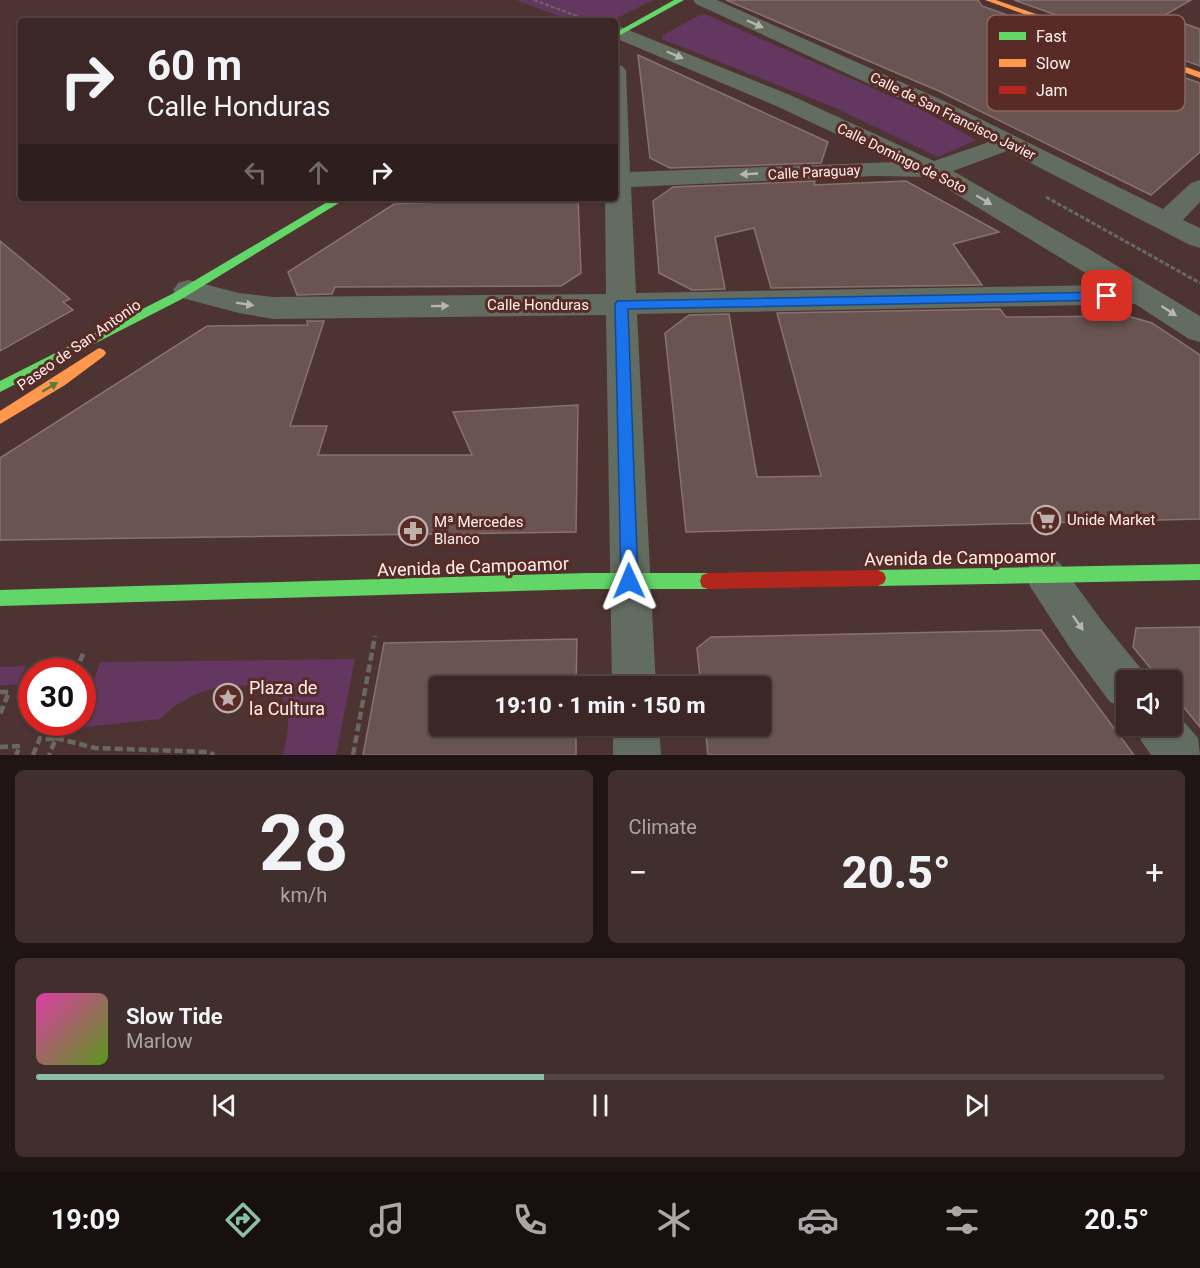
<!DOCTYPE html>
<meta charset="utf-8">
<style>
:root{--surface:#3a2726;--page:#412f2e;--text:#f1f3f6;--muted:#aba5a7;--line:#544443;--accent:#8abfa5}
body{margin:0;font-family:Roboto,sans-serif;background:var(--page);color:var(--text);height:100vh;display:flex;flex-direction:column;font-size:22px;white-space:nowrap}
*{box-sizing:border-box;margin:0}
p{font-size:20px;color:var(--muted)}
.icon{flex:none;width:33px;height:33px;fill:none;stroke:currentColor;stroke-width:2;stroke-linecap:round;stroke-linejoin:round}
.map{position:relative;height:755px;overflow:hidden}
.side{display:flex;flex-direction:column;gap:15px;padding:15px;background:#201515;flex:1}
.side>*{flex:none}
.hud{position:absolute;left:18px;top:18px;width:600px;height:183px;border-radius:6px;box-shadow:0 2px 4px #0004,0 0 0 2px var(--line);background:#3a2726;color:var(--text);overflow:hidden}
.controls{position:absolute;left:1116px;top:670px;display:grid;gap:12px}
.controls a{display:grid;place-items:center;width:66px;height:66px;border-radius:6px;background:var(--surface);box-shadow:0 2px 4px #0004,0 0 0 2px var(--line);font-size:30px}
.speed{position:absolute;left:18px;top:658px;display:flex;gap:12px;font-size:30px;font-weight:700;text-align:center}
.speed>*{display:grid;place-content:center;width:78px;height:78px;border-radius:50%;background:var(--surface);box-shadow:0 2px 4px #0004,0 0 0 2px var(--line);line-height:1}
.speed .limit{border:9px solid #d22;background:#fff;color:#111}
.pin{position:absolute;display:grid;place-items:center;width:51px;height:51px;color:#fff;margin:-26px;border-radius:12px;box-shadow:0 3px 9px #0006}
.me{position:absolute;width:66px;margin:-33px;rotate:359deg;stroke-linejoin:round;filter:drop-shadow(0 0 4px #0008)}
.turn{display:flex;align-items:center;gap:21px;height:126px;padding:0 30px;font-size:27px}
.turn .icon{width:78px;height:78px;stroke-width:2.5}
.turn b{display:block;font-size:42px;line-height:51px}
.lanes{display:flex;align-items:center;height:57px;padding:0 30px;background:#0003;justify-content:center;gap:30px;direction:ltr}
.lanes .off{opacity:.35}
.big{font-size:45px;font-weight:800;line-height:1.1}
.side .card{flex:1;display:flex;flex-direction:column;justify-content:center;gap:9px;min-width:0;padding:0 21px;border-radius:9px;background:var(--page)}
.side .dial{align-items:center;gap:0}
.dial b{font-size:78px;line-height:1}
.song{display:flex;align-items:center;gap:18px}
.cover{width:72px;height:72px;border-radius:9px;background:linear-gradient(135deg,hsl(320 70% 55%),hsl(90 70% 35%))}
.played{height:6px;border-radius:3px;background:linear-gradient(90deg,var(--accent) 45%,var(--line) 45%)}
.keys{display:flex;justify-content:space-around;direction:ltr}
.heat{display:flex;justify-content:space-between;align-items:center;font-size:33px;direction:ltr}
.side .tiles{flex:1;display:grid;gap:15px;grid-template-columns:1fr 1fr}
.card:last-child{grid-column:span 2}
.trip{position:absolute;left:429px;top:676px;width:342px;height:60px;border-radius:6px;background:var(--surface);box-shadow:0 2px 4px #0004,0 0 0 2px var(--line);font-weight:800;line-height:60px;text-align:center}
.menu{display:flex;height:96px;justify-content:space-around;align-items:center;background:#17100f;color:var(--muted)}
.menu .icon{width:42px;height:42px}
.menu .on{color:var(--accent)}
.menu b{font-size:27px;color:var(--text)}
.map>svg:first-child{display:block}
</style>
<div class="map">
<svg width="1200" height="755" viewBox="0 0 1200 755">
<rect width="100%" height="100%" fill="#4d3432"/>
<!-- green -->
<g fill="#643761">
<polygon points="516,0 653,0 611,21 571,21"/>
<polygon points="702,14 707,15 924,111 976,140 938,157 833,107 662,39 663,35"/>
<path d="M355 659 336 755H283C288 732 292 717 281 696L249 685 215 688 196 694 176 705 160 719 77 728 79 723H82L83 713 100 662Z"/>
<polygon points="26,666 17,684 0,686 0,667"/>
</g>
<!-- building -->
<g fill="#695452" stroke="#887270" stroke-width="1.5">
<polygon points="726,0 978,0 982,6 1200,83 1200,152 1151,195 941,92"/>
<polygon points="1014,0 1191,0 1163,16 1200,29 1200,66"/>
<polygon points="638,55 828,142 821,163 670,168 650,158"/>
<polygon points="815,181 814,185 906,181 999,232 953,244 982,285 771,288 754,228 715,237 725,289 692,290 659,273 653,201 673,187"/>
<polygon points="529,198 578,198 581,273 561,286 335,287 332,294 297,295 288,272 394,204"/>
<polygon points="0,241 70,299 63,302 73,310 0,351"/>
<polygon points="1000,309 1006,317 1128,316 1152,323 1200,355 1200,519 686,532 665,333 689,315 729,314 757,477 821,476 777,313"/>
<polygon points="307,321 324,321 290,426 327,426 318,455 472,455 453,412 578,405 576,532 0,540 0,458 207,326 308,325"/>
<polygon points="1200,627 1200,727 1172,693 1172,681 1161,681 1133,647 1136,628"/>
<polygon points="1041,630 1134,755 708,755 705,726 760,726 760,687 701,687 697,648 711,637"/>
<polygon points="577,639 576,687 440,687 440,726 576,726 576,755 363,755 384,643"/>
</g>
<g fill="none" stroke-linecap="round" stroke-linejoin="round">
<!-- path-far2 -->
<polyline stroke="#686a61" stroke-width="2" stroke-dasharray="4 2" stroke-linecap="butt" points="534,0 590,21"/>
<!-- path-far1 -->
<polyline stroke="#686a61" stroke-width="3" stroke-dasharray="4.5 2" stroke-linecap="butt" points="1046,197 1200,283"/>
<!-- path -->
<g stroke="#686a61" stroke-width="4.5" stroke-dasharray="8 4" stroke-linecap="butt">
<polyline points="75,672 85,650"/>
<polyline points="0,692 9,692 0,714"/>
<polyline points="56,738 95,748 209,752 214,755"/>
<polyline points="48,739 56,738 49,755"/>
<polyline points="0,747 20,746 16,755"/>
<polyline points="33,755 40,738 48,739 54,723"/>
<polyline points="353,755 375,636"/>
</g>
<!-- street -->
<g fill="#636c60" fill-rule="evenodd">
<path d="M693 0H717L944 101 1163 209 1191 183 1200 180V202L1183 220 1200 228V248L1190 245 1007 151 953 171 1089 249 1200 316V342L1189 339 1135 304 637 314 656 687H612L606 315 273 319 239 313 178 297 173 290 178 283 188 280 239 293 273 297 606 294 605 198H615V64L622 66 626 70 630 172 896 162 774 105 615 38V29L621 27 790 95 934 161 989 142 928 111 696 4ZM876 176 928 177 1105 285 636 293 631 187Z"/>
<polygon points="1045,556 1059,562 1102,621 1142,670 1146,681 1126,681 1126,708 1110,702 1072,651 1031,588 1025,575 1031,562"/>
<polygon points="1172,708 1198,738 1200,755 1151,755 1142,742 1135,726 1172,726"/>
<polygon points="613,726 659,726 661,755 613,755"/>
</g>
<!-- fast -->
<g fill="#63d668" fill-rule="evenodd">
<polygon points="674,0 684,0 615,38 615,33"/>
<polygon points="334,198 347,198 180,300 0,392 0,381 172,294"/>
<polygon points="1200,564 1200,580 878,586 872,583 870,578 872,573 878,570"/>
<polygon points="588,573 708,573 714,575 716,581 714,587 708,589 588,589 0,606 0,590"/>
</g>
<!-- slow -->
<g fill="#ff974d" fill-rule="evenodd">
<polygon points="985,0 996,0 1200,72 1200,78"/>
<polygon points="99,348 104,350 106,353 104,356 65,385 0,424 0,411"/>
</g>
<!-- jam -->
<polygon fill="#b3261e" fill-rule="evenodd" points="878,570 884,573 886,578 884,583 878,586 708,589 702,587 700,581 702,575 708,573"/>
</g>
<!-- one-way arrows -->
<defs><path id="oneway-solid" d="M-6-.8H1V-3.2L6.5 0L1 3.2V.8H-6Z" transform="scale(1.5)"/></defs>
<g fill="#b8b5af">
<use href="#oneway-solid" transform="translate(755 24) rotate(24)"/>
<use href="#oneway-solid" transform="translate(675 55) rotate(23)"/>
<use href="#oneway-solid" transform="translate(749 174) rotate(177)"/>
<use href="#oneway-solid" transform="translate(984 200) rotate(30)"/>
<use href="#oneway-solid" transform="translate(245 304) rotate(9)"/>
<use href="#oneway-solid" transform="translate(440 306) rotate(-1)"/>
<use href="#oneway-solid" transform="translate(1169 311) rotate(33)"/>
<use href="#oneway-solid" transform="translate(1078 623) rotate(55)"/>
</g>
<use fill="#5e7844" href="#oneway-solid" transform="translate(50 387) rotate(-31)"/>
<!-- route -->
<polygon fill="#1a73e8" stroke="#114b97" stroke-width="1.5" points="1107,292 1114,296 1107,300 628,309 638,581 635,586 629,589 623,586 621,581 615,304 617,301"/>
<!-- icons -->
<defs>
<g id="supermarket-ring" transform="scale(1.5)"><circle r="9.5" fill="#592b26" stroke="#bfafad" stroke-width="1.5"/><path d="M-6-5.5h2.5l.6 2H6L4.5 2H-2.5L-4.4-4H-6ZM-1.5 3.2a1.3 1.3 0 1 0 .1 0ZM3 3.2a1.3 1.3 0 1 0 .1 0Z" fill="#bfafad"/></g>
<g id="pharmacy-ring" transform="scale(1.5)"><circle r="9.5" fill="#592b26" stroke="#bfafad" stroke-width="1.5"/><path d="M-2-6h4v4h4v4h-4v4h-4v-4h-4v-4h4Z" fill="#bfafad"/></g>
<g id="sight-ring" transform="scale(1.5)"><circle r="9.5" fill="#592b26" stroke="#bfafad" stroke-width="1.5"/><path d="M0-6L1.8-2.2L6-1.7L2.9 1.2L3.7 5.4L0 3.3L-3.7 5.4L-2.9 1.2L-6-1.7L-1.8-2.2Z" fill="#bfafad"/></g>
</defs>
<g fill-rule="evenodd">
<use href="#supermarket-ring" x="1046" y="520"/>
<use href="#pharmacy-ring" x="413" y="531"/>
<use href="#sight-ring" x="228" y="698"/>
</g>
<g text-anchor="middle" stroke-width="6" stroke-linejoin="round" paint-order="stroke">
<!-- far-street labels -->
<g font-size="14" fill="#fdf1ef" stroke="#592b26">
<text transform="translate(953 116) rotate(26)" y="5">Calle de San Francisco Javier</text>
<text transform="translate(902 158) rotate(26)" y="5">Calle Domingo de Soto</text>
<text transform="translate(814 172) rotate(-3)" y="5">Calle Paraguay</text>
</g>
<!-- street labels -->
<g font-size="15" fill="#fdf1ef" stroke="#592b26">
<text x="538" y="310">Calle Honduras</text>
<text transform="translate(79 345) rotate(-35)" y="5">Paseo de San Antonio</text>
</g>
<!-- poi labels -->
<g font-size="15" fill="#fdf1ef" stroke="#592b26" text-anchor="start">
<text x="1067" y="525">Unide Market</text>
<text x="434" y="527">Mª Mercedes<tspan x="434" dy="17">Blanco</tspan></text>
</g>
<!-- near-street labels -->
<g font-size="18" fill="#fdf1ef" stroke="#592b26">
<text transform="translate(960 558) rotate(-1)" y="6">Avenida de Campoamor</text>
<text transform="translate(473 567) rotate(-2)" y="6">Avenida de Campoamor</text>
</g>
<!-- near-poi labels -->
<g font-size="18" fill="#fdf1ef" stroke="#592b26" text-anchor="start">
<text x="249" y="694">Plaza de<tspan x="249" dy="21">la Cultura</tspan></text>
</g>
</g>
<!-- legend -->
<rect x="987" y="15" width="198" height="96" rx="9" fill="#592b26" stroke="#8a6662" stroke-width="1.5"/>
<rect x="999" y="32" width="27" height="8" fill="#63d668"/>
<rect x="999" y="59" width="27" height="8" fill="#ff974d"/>
<rect x="999" y="86" width="27" height="8" fill="#b3261e"/>
<g font-size="16" fill="#fdf1ef">
<text x="1036" y="42">Fast</text>
<text x="1036" y="69">Slow</text>
<text x="1036" y="96">Jam</text>
</g>
</svg>
<div class="controls">
<a><svg class="icon" aria-label="sound" viewBox="0 0 24 24"><path d="M4 9h4l5-4v14l-5-4H4zM17 9q2 3 0 6"/></svg></a>
</div>
<div class="speed"><div class="limit">30</div></div>
<div class="pin" style="left:1107px;top:296px;background:#d93025"><svg class="icon" aria-label="arrive" viewBox="0 0 24 24"><path d="M6 21V4h12l-3 4 3 4H6"/></svg></div>
<svg class="me" style="left:629px;top:581px" viewBox="-20 -20 40 40"><path d="M0-17L14 15 0 8-14 15z" fill="#1a73e8" stroke="#fff" stroke-width="4"/></svg>
<div class="trip">19:10 · 1 min · 150 m</div>
<div class="hud">
<div class="turn"><svg class="icon" aria-label="right" viewBox="0 0 24 24"><path d="M7 20v-9h11M14 6l5 5-5 5"/></svg><div><b>60 m</b>Calle Honduras</div></div>
<div class="lanes"><svg class="icon off" aria-label="left" viewBox="0 0 24 24"><path d="M17 20v-9H6M10 6l-5 5 5 5"/></svg><svg class="icon off" aria-label="ahead" viewBox="0 0 24 24"><path d="M12 20V5M6 11l6-6 6 6"/></svg><svg class="icon" aria-label="right" viewBox="0 0 24 24"><path d="M7 20v-9h11M14 6l5 5-5 5"/></svg></div>
</div>
</div>
<section class="side">
<div class="tiles">
<div class="card dial"><b>28</b><p>km/h</p></div>
<div class="card"><p>Climate</p>
<div class="heat"><a>−</a><b class="big">20.5°</b><a>+</a></div>
</div>
<div class="card">
<div class="song"><i class="cover"></i><div><b>Slow Tide</b><p>Marlow</p></div></div>
<div class="played"></div>
<div class="keys"><svg class="icon" aria-label="previous" viewBox="0 0 24 24"><path d="M18 5L8 12l10 7zM5 5v14"/></svg><svg class="icon" aria-label="pause" viewBox="0 0 24 24"><path d="M8 5v14M16 5v14"/></svg><svg class="icon" aria-label="next" viewBox="0 0 24 24"><path d="M6 5l10 7-10 7zM19 5v14"/></svg></div>
</div>
</div>
</section>
<nav class="menu">
<b>19:09</b>
<svg class="icon on" aria-label="directions" viewBox="0 0 24 24"><path d="M12 3l9 9-9 9-9-9zM9 14v-3h6M13 9l2 2-2 2"/></svg>
<svg class="icon" aria-label="music" viewBox="0 0 24 24"><path d="M9 18V5l10-2v13"/><circle cx="6" cy="18" r="3"/><circle cx="16" cy="16" r="3"/></svg>
<svg class="icon" aria-label="phone" viewBox="0 0 24 24"><path d="M5 4h4l2 5-3 2q2 4 5 5l2-3 5 2v4C11 20 4 13 5 4z"/></svg>
<svg class="icon" aria-label="climate" viewBox="0 0 24 24"><path d="M12 3v18M4 7l16 10M4 17L20 7"/></svg>
<svg class="icon" aria-label="car" viewBox="0 0 24 24"><path d="M5 17H2v-5l4-1 3-4h7l3 4 3 1v5h-3M9 17h6M6 11h13"/><circle cx="7" cy="17" r="2"/><circle cx="17" cy="17" r="2"/></svg>
<svg class="icon" aria-label="filters" viewBox="0 0 24 24"><path d="M4 7h16M4 17h16"/><circle cx="9" cy="7" r="2"/><circle cx="15" cy="17" r="2"/></svg>
<b>20.5°</b>
</nav>
